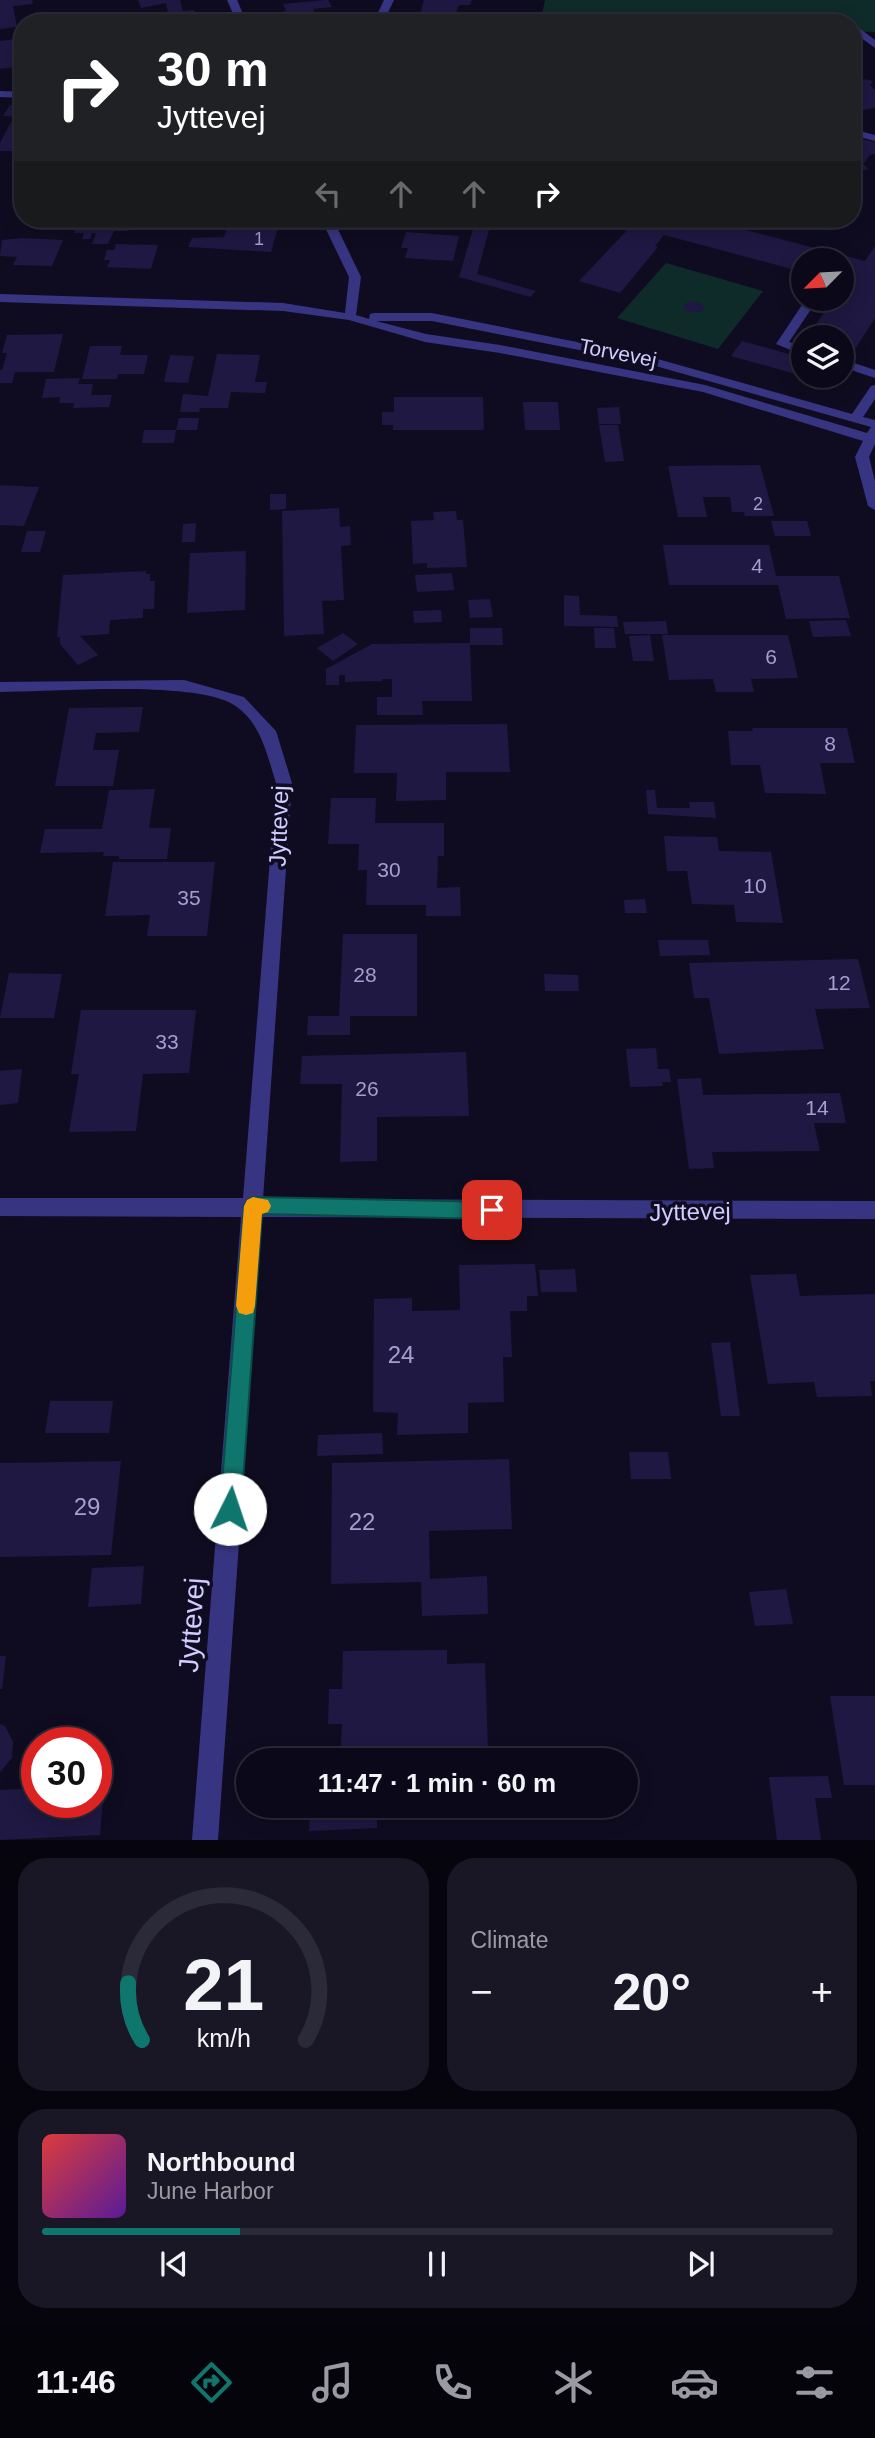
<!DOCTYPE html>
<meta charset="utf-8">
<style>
:root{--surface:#0b0919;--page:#191726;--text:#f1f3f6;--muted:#9a9aa2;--line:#2b2a38;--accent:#0f766e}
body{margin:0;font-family:Helvetica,sans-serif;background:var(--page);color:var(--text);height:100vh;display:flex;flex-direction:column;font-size:26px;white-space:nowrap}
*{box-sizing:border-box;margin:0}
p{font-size:23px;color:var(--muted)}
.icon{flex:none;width:38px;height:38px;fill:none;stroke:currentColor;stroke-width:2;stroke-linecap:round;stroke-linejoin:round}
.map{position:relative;height:1840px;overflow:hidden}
.sheet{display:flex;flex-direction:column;gap:18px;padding:18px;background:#06050e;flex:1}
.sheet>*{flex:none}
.banner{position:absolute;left:14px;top:14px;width:847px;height:214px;border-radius:28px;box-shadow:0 4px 18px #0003,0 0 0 2px var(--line);background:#202124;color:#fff;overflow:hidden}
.needle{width:46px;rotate:246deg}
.tools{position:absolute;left:791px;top:248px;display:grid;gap:14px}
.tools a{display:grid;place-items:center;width:63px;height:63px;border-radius:50%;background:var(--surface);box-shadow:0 4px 18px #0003,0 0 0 2px var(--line);font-size:35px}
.speed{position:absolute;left:21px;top:1727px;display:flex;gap:14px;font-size:35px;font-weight:700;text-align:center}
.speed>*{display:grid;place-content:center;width:91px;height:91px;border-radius:50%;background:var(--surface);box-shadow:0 4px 18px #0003,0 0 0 2px var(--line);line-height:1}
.speed .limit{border:10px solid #d22;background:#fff;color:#111}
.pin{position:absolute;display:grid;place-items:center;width:60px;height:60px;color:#fff;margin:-30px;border-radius:14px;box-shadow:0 4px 10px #0006}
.me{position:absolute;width:77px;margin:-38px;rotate:4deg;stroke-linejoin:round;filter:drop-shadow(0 0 5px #0008)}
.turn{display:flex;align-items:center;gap:24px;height:147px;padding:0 28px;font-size:32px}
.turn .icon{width:91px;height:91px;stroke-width:2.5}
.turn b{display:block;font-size:49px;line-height:60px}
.lanes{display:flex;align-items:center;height:66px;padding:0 28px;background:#0003;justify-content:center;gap:35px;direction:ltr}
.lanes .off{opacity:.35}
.big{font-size:52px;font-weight:600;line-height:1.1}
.sheet .tile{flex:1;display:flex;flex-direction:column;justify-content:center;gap:10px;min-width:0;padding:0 24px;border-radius:28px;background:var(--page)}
.sheet .dial{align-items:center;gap:0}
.dial svg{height:182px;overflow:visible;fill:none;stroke:var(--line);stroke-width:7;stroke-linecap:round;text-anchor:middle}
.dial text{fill:var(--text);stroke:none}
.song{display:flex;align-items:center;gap:21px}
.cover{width:84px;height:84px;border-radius:10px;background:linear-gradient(135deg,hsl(0 70% 55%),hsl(270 70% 35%))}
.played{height:7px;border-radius:4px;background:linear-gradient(90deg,var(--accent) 25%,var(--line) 25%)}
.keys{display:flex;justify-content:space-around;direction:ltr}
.heat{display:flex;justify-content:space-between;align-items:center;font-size:38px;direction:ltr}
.sheet .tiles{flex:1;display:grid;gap:18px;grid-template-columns:1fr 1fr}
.tile:last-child{grid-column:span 2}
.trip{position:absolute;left:236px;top:1748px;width:402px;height:70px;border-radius:35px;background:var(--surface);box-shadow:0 4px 18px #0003,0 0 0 2px var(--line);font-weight:600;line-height:70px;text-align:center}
.menu{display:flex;height:112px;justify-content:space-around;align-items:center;background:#04040a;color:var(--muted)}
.menu .icon{width:49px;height:49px}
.menu .current{color:var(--accent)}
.menu b{font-size:32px;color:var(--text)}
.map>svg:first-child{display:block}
</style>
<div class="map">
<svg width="875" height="1840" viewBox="0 0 875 1840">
<rect width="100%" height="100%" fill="#0f0c21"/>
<!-- green -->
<g fill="#0f2b29">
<polygon points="545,0 875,0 875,32 852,31 852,23 705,23 542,14"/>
<polygon points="666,263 763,291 718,349 617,318"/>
</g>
<!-- building -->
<g fill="#1f1842">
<polygon points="0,0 32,0 33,4 13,6 17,27 0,29"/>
<polygon points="138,0 180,0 183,11 194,10 198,23 110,23 109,19 168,13 166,3 141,8"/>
<polygon points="325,0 328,0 332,7 313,9 317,17 331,16 335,23 289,23 283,11 286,11 283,4"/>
<polygon points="424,0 472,0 470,5 459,5 454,18 451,17 449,23 418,21"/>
<polygon points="23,38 23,66 0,69 0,41"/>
<polygon points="858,74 863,79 873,81 870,85 875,90 875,108 856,111 852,108 852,75"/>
<polygon points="10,105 23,105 19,117 3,116"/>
<polygon points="11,122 23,123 23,151 0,151 0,143"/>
<polygon points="852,137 875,142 875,154 870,155 863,164 869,169 859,171 855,176 852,175"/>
<polygon points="81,219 132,222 128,231 114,231 108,244 92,244 96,233 92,233 90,239 82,239 84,233 74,233"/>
<polygon points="418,219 458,219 458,229 419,230"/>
<polygon points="476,219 492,219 477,274 536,291 530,297 459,277"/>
<polygon points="608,219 703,219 865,261 875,246 875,318 850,357 842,354 842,338 807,338 833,299 842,299 842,291 847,284 842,283 842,261 803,261 803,272 664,235 655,246 658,247 620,293 579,281 631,226"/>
<polygon points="228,225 278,227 271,252 188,247 192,238 224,237"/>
<polygon points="406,232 459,236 453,261 405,258 408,248 401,248"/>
<polygon points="23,238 63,240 52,266 13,265 17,257 0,256 2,240"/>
<polygon points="116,244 158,245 151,269 107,267 110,260 104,260 107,250 114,250"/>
<polygon points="687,302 698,302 705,307 701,312 689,312 683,307"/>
<polygon points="63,334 54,372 15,372 12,383 0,383 0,370 2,370 7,353 2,353 7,335"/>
<polygon points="742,341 803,358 803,376 731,356"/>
<polygon points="90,346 122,346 120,355 148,355 144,374 118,374 117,379 82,379"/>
<polygon points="217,354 260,355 255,382 267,382 265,393 231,392 228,408 200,408 199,412 180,412 183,394 208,396"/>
<polygon points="170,355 194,356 188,383 164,382"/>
<polygon points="842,369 846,370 837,386 806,377 842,376"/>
<polygon points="80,378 78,384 93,384 91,395 112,395 109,407 73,408 74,403 59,403 60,397 42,398 46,379"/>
<polygon points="394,397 483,397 484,430 393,430 393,425 382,425 382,412 394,412"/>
<polygon points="523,402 558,402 560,430 525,430"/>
<polygon points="619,407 621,424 599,424 597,408"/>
<polygon points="179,418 199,418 197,430 176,430"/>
<polygon points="599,425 618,425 624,461 605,462"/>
<polygon points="144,430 176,430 174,443 142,443"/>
<polygon points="760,465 774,516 745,516 744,512 732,512 730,497 703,497 707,517 678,517 668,466"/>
<polygon points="0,485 39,487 24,526 0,525"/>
<polygon points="270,494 286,494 286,509 270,510"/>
<polygon points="339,508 340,527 350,526 351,545 341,546 344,600 322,601 324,634 284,636 282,511"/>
<polygon points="456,511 457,520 463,520 467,567 427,568 427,563 413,564 411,521 434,520 433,512"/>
<polygon points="771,521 807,521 811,536 775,536"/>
<polygon points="196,523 195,542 182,542 183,524"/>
<polygon points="27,531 46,531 40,552 21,552"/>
<polygon points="663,545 769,545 776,576 839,576 850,618 786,619 778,585 669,585"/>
<polygon points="246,551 245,610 187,613 190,553"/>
<polygon points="146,571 146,574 150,574 150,581 155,581 154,609 143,609 143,618 110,620 109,634 80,636 98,655 78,665 60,644 60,637 57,637 63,575"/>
<polygon points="452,573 454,590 417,592 415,575"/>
<polygon points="564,595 579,596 580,615 617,616 618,627 564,626"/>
<polygon points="490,599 493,617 470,618 468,600"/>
<polygon points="441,610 442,622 414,623 413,611"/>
<polygon points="846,620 851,636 813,637 809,621"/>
<polygon points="666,621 668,634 625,634 623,622"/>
<polygon points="470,628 502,628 503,645 470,645 472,701 422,701 423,715 377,715 377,697 392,697 392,679 382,679 382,681 345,682 345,675 339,675 339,685 326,685 326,669 372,644 470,643"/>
<polygon points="594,628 614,628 616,648 595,648"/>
<polygon points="343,633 358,644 333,661 317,648"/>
<polygon points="650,635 654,661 633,661 629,636"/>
<polygon points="662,635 788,635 798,678 751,679 754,692 716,692 713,679 669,680"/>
<polygon points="143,707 139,732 96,733 93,750 119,750 113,786 55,786 69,708"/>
<polygon points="507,724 510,772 446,772 446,800 396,801 397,773 354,773 356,725"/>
<polygon points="752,728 847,728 855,763 820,763 826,794 765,793 760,765 731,765 728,731 753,731"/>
<polygon points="155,789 149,828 171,828 167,859 119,859 119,856 103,856 104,852 40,853 45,829 102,829 109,790"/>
<polygon points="646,790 655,790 657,808 690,808 689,802 714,802 716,818 648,814"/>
<polygon points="331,798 376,798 375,823 444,823 444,856 438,856 437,888 460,887 461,916 426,916 426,905 366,905 367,870 358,870 359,844 328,844"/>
<polygon points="664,836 717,837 719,851 771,852 783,923 736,922 734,905 692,904 687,871 667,871"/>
<polygon points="113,862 215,862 207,936 147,936 150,915 105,916"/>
<polygon points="645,899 647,913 625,913 624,900"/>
<polygon points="343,934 417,934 417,1016 350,1016 350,1035 307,1035 308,1016 339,1016"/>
<polygon points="658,940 708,940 710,955 660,956"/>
<polygon points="858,959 870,1008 815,1009 824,1049 719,1054 709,998 694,998 689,963"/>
<polygon points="9,973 62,974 54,1018 0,1018"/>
<polygon points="544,974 578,975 579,991 545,991"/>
<polygon points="81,1010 196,1010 189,1073 143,1074 136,1131 69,1132 79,1074 71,1074"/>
<polygon points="656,1048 658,1069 669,1069 671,1082 662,1082 663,1086 630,1087 626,1049"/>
<polygon points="466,1052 469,1116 377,1117 377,1161 340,1162 342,1084 300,1084 302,1056"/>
<polygon points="22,1069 18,1103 0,1105 0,1071"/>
<polygon points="701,1078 703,1095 840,1093 846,1123 814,1123 820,1151 712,1152 714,1168 689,1169 677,1079"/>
<polygon points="535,1264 538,1296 527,1296 527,1311 510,1311 512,1357 503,1357 504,1402 468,1403 468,1433 397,1435 398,1413 373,1412 374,1299 412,1298 412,1311 460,1310 459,1265"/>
<polygon points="575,1269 577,1292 541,1292 539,1270"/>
<polygon points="796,1274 800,1296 875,1294 875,1381 870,1381 872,1396 817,1397 814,1382 768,1384 750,1275"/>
<polygon points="730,1342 740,1416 721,1416 711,1343"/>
<polygon points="50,1401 113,1401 109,1433 45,1433"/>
<polygon points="382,1433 383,1454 317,1456 318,1435"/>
<polygon points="629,1452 668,1452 671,1479 631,1479"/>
<polygon points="509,1459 512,1529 429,1531 430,1579 487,1576 488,1614 422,1616 421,1582 331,1584 332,1463"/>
<polygon points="121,1461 111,1555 0,1557 0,1463"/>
<polygon points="144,1566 141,1604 88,1607 92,1568"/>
<polygon points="786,1589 793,1624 755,1626 749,1592"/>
<polygon points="447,1650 447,1664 485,1663 488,1748 447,1749 448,1760 340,1760 342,1724 328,1724 329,1689 342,1689 343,1651"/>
<polygon points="0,1656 6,1656 2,1689 0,1689"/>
<polygon points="830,1696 875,1696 875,1785 844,1785"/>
<polygon points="0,1724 5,1726 13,1742 12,1758 0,1772"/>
<polygon points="828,1776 832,1798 815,1798 821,1840 777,1840 769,1777"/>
<polygon points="96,1786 104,1786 100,1835 0,1840 0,1790 37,1788 37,1802 96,1802"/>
<polygon points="310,1806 377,1806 377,1828 309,1831"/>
</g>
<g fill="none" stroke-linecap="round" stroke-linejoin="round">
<!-- minor -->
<g fill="#373582" fill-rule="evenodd">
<polygon points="227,0 237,0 247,23 237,23"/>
<polygon points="384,0 394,0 383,23 373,23"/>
<polygon points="853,28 859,28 875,40 875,48 853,32"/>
<polygon points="0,91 23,92 23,98 0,97"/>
<polygon points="852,129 875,135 875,141 852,135"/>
<path d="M321 219H333L361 277 356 315 369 319 370 314 374 313H432L647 356 852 414 871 386 875 385V399L863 417 875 420V444L869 457 875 481V510L868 506 855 457 863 441 703 392 500 353 425 342 349 320 283 311 0 302V294L283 303 345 313 349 277ZM376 321H432L645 363 871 427 867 433 705 385 500 345 426 334Z"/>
<polygon points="806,299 818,299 789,342 803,347 803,355 776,344"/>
<polygon points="842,359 875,370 875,378 842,367"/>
<path d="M184 680 244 697 276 731 292 783 263 1199 875 1201V1219L262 1217 218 1840H192L241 1217 0 1216V1198H243L276 783C267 755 261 722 234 705 194 680 52 692 0 692V682Z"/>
</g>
</g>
<!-- route -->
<polygon fill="#0f766e" stroke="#0a4d48" stroke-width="2" points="253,1197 492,1202 499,1204 502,1210 499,1216 492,1219 262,1214 241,1509 237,1516 230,1519 223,1516 220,1509 244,1206 247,1200"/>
<!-- slow -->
<polygon fill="#f59e0b" points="253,1197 268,1200 271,1206 268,1212 262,1214 255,1306 253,1313 246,1315 239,1313 236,1306 244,1206 247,1200"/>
<g text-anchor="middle" stroke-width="7" stroke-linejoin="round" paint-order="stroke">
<!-- far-number labels -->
<g font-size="18" fill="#a49fd0">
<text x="259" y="245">1</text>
<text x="758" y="510">2</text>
</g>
<!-- far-street labels -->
<g font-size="21" fill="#d1ccff" stroke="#0f0c21">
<text transform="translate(618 353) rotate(11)" y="7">Torvevej</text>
</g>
<!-- number labels -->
<g font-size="21" fill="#a49fd0">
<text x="757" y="573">4</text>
<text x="771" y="664">6</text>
<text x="830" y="751">8</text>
<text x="389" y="877">30</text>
<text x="755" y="893">10</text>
<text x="189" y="905">35</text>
<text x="365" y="982">28</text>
<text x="839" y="990">12</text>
<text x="167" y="1049">33</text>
<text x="367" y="1096">26</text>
<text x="817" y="1115">14</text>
</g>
<!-- street labels -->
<g font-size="24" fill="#d1ccff" stroke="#0f0c21">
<text transform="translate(279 826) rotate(-88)" y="8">Jyttevej</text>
<text transform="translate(690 1212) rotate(-1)" y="8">Jyttevej</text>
</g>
<!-- near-number labels -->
<g font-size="24" fill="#a49fd0">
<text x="401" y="1363">24</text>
<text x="87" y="1515">29</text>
<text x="362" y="1530">22</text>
</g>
<!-- near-street labels -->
<g font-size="28" fill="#d1ccff" stroke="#0f0c21">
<text transform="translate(191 1625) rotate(-86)" y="10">Jyttevej</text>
</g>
</g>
</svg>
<div class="tools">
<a><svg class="needle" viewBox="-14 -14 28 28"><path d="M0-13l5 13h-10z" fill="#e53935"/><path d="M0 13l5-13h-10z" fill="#9a9aa2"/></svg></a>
<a><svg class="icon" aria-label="layers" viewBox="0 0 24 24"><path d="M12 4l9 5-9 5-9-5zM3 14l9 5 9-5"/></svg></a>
</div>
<div class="speed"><div class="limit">30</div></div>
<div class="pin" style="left:492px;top:1210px;background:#d93025"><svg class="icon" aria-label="arrive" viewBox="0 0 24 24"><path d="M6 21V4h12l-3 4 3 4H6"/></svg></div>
<svg class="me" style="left:230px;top:1509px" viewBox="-20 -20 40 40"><circle r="19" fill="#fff"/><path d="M0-13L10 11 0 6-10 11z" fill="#0f766e"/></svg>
<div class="trip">11:47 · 1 min · 60 m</div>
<div class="banner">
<div class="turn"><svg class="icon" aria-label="right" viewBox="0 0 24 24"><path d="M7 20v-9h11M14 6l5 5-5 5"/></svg><div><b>30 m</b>Jyttevej</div></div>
<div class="lanes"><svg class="icon off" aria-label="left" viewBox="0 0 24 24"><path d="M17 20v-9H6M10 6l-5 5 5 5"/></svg><svg class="icon off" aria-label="ahead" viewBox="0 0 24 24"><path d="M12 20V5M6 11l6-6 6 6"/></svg><svg class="icon off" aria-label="ahead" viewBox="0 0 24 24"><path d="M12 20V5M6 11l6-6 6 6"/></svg><svg class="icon" aria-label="right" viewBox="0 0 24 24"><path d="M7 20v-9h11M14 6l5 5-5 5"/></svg></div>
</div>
</div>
<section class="sheet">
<div class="tiles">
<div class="tile dial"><svg viewBox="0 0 100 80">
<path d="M14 69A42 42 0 1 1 86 69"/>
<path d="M14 69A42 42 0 0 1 8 44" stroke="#0f766e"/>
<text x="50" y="56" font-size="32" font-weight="700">21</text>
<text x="50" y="72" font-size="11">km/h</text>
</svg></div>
<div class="tile"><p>Climate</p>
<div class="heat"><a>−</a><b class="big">20°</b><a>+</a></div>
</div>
<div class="tile">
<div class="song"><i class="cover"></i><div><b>Northbound</b><p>June Harbor</p></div></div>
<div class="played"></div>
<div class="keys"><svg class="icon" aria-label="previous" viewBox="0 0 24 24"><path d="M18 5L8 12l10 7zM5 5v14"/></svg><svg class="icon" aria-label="pause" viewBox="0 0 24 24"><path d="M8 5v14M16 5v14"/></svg><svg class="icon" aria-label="next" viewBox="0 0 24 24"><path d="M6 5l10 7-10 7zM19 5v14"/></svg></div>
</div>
</div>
</section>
<nav class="menu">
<b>11:46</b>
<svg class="icon current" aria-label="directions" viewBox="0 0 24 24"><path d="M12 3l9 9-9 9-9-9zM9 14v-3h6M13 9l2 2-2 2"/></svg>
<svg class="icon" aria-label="music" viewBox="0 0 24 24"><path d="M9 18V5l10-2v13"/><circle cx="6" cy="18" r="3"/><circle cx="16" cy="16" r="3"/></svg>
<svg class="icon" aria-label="phone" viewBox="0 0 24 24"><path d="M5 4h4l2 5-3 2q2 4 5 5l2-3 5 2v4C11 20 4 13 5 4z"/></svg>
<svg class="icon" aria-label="climate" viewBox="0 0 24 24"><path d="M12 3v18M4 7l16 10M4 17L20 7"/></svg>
<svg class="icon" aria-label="car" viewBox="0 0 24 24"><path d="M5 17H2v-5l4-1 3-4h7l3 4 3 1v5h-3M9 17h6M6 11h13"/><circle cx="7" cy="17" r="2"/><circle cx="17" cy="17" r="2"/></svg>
<svg class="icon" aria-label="filters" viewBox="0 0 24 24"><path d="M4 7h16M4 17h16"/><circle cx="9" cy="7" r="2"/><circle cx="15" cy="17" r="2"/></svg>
</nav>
